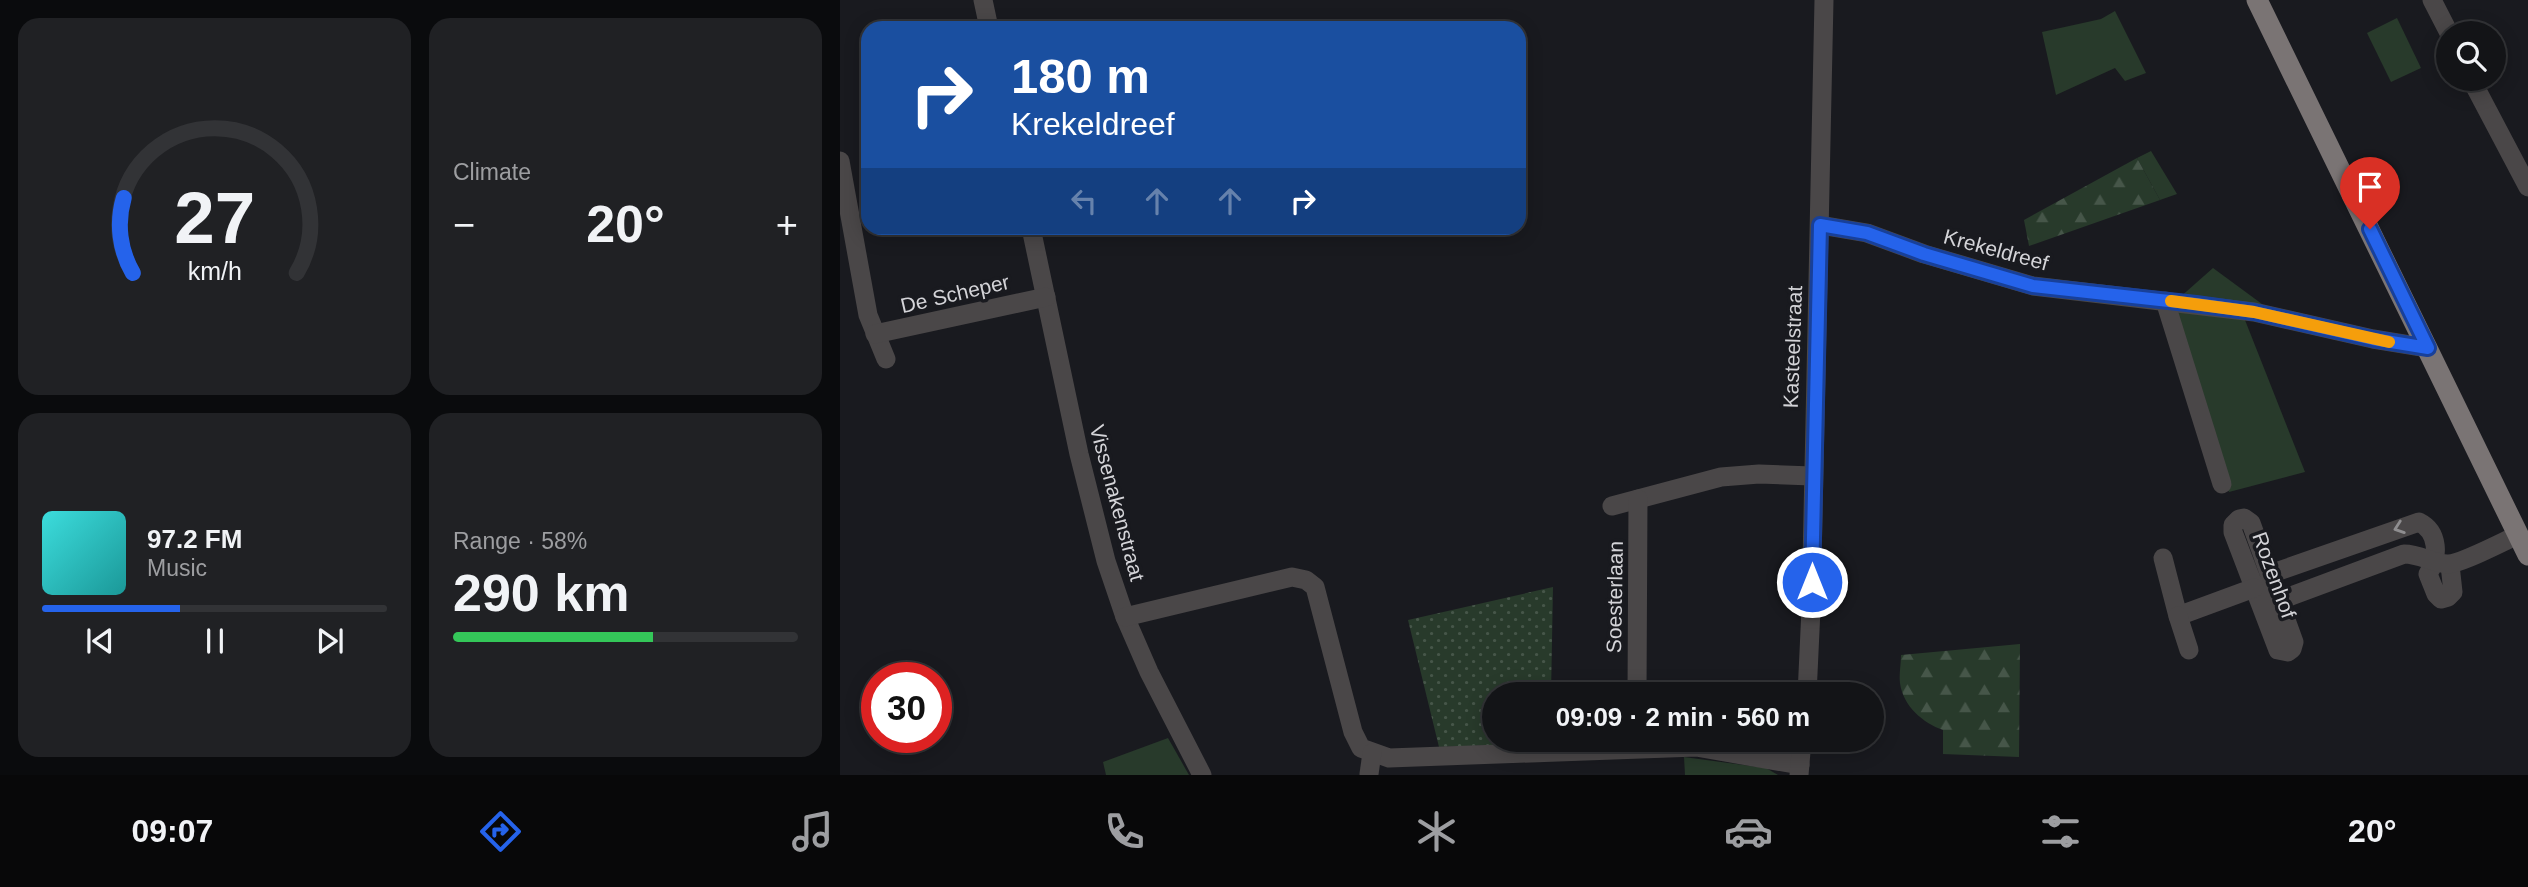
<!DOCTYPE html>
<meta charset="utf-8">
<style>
:root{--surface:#131417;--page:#202124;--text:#f1f3f6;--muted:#9d9ea1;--line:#323336;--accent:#2563eb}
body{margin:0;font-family:Arial,sans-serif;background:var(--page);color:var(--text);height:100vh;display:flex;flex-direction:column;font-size:26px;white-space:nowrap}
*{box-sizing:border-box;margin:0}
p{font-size:23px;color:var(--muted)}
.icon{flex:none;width:38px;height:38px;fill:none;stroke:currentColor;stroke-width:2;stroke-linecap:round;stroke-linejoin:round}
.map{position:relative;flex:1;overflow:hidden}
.sheet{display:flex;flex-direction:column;gap:18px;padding:18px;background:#0a0b0d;width:840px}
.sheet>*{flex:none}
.hud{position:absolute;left:21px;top:21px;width:665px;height:214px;border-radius:21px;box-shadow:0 4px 18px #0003,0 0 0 2px var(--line);background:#1a4fa0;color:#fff;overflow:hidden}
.buttons{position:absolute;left:1596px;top:21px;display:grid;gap:14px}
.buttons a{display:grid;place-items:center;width:70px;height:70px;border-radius:50%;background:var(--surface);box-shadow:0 4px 18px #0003,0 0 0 2px var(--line);font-size:35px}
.speed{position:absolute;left:21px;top:662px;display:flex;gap:14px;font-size:35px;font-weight:700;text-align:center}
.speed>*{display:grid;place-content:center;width:91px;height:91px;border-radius:50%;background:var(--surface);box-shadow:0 4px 18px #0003,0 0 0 2px var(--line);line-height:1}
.speed .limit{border:10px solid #d22;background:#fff;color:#111}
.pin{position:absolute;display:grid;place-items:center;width:60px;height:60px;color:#fff;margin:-72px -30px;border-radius:50% 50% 50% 0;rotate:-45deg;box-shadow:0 0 7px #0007}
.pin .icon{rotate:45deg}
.me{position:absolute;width:77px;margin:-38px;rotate:0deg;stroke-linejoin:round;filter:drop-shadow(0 0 5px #0008)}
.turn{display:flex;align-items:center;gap:24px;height:147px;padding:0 35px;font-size:32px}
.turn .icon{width:91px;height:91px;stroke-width:2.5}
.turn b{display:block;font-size:49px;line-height:60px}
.lanes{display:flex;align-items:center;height:66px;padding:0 35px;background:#0003;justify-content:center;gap:35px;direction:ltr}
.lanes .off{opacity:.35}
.big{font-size:52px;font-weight:600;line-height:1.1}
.sheet .widget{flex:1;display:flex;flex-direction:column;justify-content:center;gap:10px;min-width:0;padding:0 24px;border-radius:21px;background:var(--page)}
.sheet .dial{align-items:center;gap:0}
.dial svg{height:182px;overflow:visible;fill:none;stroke:var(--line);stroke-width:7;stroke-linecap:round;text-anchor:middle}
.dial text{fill:var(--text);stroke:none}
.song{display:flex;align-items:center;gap:21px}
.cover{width:84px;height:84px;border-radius:10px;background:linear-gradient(135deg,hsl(180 70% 55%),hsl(180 70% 35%))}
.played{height:7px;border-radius:4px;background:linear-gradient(90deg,var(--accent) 40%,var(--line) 40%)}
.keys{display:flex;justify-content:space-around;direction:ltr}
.heat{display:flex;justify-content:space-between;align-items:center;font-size:38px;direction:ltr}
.charge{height:10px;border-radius:5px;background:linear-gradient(90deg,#34c759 58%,var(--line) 0)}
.sheet .tiles{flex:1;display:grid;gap:18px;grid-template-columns:repeat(2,1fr)}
.trip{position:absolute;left:642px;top:682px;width:402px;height:70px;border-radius:35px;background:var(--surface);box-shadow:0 4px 18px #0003,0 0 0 2px var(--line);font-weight:600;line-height:70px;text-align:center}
.dock{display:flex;height:112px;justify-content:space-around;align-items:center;background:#080809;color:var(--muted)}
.dock .icon{width:49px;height:49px}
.dock .on{color:var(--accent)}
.dock b{font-size:32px;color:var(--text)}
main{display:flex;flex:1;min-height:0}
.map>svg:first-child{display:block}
</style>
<main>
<section class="sheet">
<div class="tiles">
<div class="widget dial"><svg viewBox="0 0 100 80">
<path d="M14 69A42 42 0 1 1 86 69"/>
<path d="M14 69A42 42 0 0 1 10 36" stroke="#2563eb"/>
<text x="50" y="56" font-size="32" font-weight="700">27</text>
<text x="50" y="72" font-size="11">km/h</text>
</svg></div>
<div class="widget"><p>Climate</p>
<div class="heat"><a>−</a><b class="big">20°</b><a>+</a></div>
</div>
<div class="widget">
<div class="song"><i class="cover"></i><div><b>97.2 FM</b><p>Music</p></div></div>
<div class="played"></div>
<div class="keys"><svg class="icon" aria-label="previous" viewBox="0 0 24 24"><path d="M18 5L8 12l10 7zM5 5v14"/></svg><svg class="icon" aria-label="pause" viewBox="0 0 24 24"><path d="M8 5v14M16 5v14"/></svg><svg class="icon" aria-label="next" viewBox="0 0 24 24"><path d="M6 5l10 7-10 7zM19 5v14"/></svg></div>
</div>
<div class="widget"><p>Range · 58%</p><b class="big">290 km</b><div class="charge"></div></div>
</div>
</section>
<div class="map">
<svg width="1688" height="775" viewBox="0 0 1688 775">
<defs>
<pattern id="forest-firs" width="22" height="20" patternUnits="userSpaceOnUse" patternTransform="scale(1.75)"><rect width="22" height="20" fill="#283a2b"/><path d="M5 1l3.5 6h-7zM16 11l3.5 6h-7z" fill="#465649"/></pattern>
<pattern id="park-dots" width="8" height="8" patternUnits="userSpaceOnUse" patternTransform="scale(1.75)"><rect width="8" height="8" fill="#283a2b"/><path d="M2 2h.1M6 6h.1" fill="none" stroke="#465649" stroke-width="1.8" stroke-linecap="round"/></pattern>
</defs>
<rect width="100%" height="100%" fill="#191a1f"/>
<!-- grass -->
<g fill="#283a2b">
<polygon points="1275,11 1306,73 1285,81 1275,68 1216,95 1202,32 1261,19"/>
<polygon points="1557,18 1581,68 1551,82 1527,33"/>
<polygon points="1311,151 1337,194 1320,200 1297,158"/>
<polygon points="1373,268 1422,304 1338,299"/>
<polygon points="1332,307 1403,315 1465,472 1389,492"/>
<polygon points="328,738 349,775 266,775 263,762"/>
<polygon points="844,757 926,768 938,775 845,775"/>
</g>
<!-- forest -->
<g fill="url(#forest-firs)">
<polygon points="1297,158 1320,200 1189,246 1184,220"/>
<path d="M1180 644 1179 757 1103 754V730C1083 723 1063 706 1060 683 1059 674 1061 664 1061 655Z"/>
</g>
<!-- park -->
<polygon fill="url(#park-dots)" points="713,587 711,695 654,695 654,740 711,740 711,743 599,747 568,620"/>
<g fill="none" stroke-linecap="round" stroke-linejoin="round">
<!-- minor -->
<g stroke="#4a4748" stroke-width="19">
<polyline points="143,0 149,28"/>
<polyline points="1592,0 1609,33"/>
<polyline points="1631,79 1688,187"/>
<polyline points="0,161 28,315 46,359"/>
<polyline points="980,225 1027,233 1084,254 1193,286 1414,312 1533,339 1588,348"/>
<polyline points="191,228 239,454 266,561 285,617 309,672 362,775"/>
<polyline points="1325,301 1382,484"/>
<polyline points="35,334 206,297"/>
<polyline points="772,506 881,477 919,474 972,476"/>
<polygon points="1404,518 1411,523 1454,642 1452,649 1448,652 1438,650 1393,532 1393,525 1399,519"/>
<polyline points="1323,558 1338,616 1414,588"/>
<path d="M1430 574 1579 522C1599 532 1599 557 1588 574L1596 594 1601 599 1608 597 1613 592 1610 565"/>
<path d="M1440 600 1564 554C1580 554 1592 563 1607 564 1619 565 1664 541 1678 535"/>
<polyline points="1338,616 1349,650"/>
<polyline points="285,617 452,577 466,580 475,587 513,732 521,748 549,758 856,747 960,765"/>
<polyline points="797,695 798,499"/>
<polyline points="967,695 971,609 984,0"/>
<polyline points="529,774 532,753"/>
<polyline points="959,775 962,740"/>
</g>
<!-- major -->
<polyline stroke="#7a7474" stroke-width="21" points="1417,0 1688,555"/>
</g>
<!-- one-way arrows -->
<defs><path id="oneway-chevron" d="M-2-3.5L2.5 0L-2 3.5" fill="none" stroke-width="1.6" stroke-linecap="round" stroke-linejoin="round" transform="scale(1.75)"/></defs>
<use stroke="#8f8e90" href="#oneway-chevron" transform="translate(1559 528) rotate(161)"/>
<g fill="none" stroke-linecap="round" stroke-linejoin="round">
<!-- route casing -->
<g stroke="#184099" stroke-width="18">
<polyline id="route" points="972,582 980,225 1027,233 1084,254 1193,286 1356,304 1414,312 1533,339 1588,348 1530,229"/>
</g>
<!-- route -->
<use href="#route" stroke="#2563eb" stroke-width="12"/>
<!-- slow -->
<polyline stroke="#f59e0b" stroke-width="12" points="1331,301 1414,312 1549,342"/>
</g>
<g text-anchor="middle" stroke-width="7" stroke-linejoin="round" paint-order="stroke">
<!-- street labels -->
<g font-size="21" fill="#d4d4d8" stroke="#191a1f">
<text transform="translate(1156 250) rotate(15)" y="7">Krekeldreef</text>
<text transform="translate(115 294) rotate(-13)" y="7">De Scheper</text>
<text transform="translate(953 347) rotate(-88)" y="7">Kasteelstraat</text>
<text transform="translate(277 503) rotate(75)" y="7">Vissenakenstraat</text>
<text transform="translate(1434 575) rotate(70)" y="7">Rozenhof</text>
<text transform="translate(775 597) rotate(-89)" y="7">Soesterlaan</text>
</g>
</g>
</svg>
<div class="buttons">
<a><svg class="icon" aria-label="search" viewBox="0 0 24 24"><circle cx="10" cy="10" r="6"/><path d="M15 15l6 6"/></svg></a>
</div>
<div class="speed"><div class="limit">30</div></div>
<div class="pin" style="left:1530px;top:229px;background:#d93025"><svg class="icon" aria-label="arrive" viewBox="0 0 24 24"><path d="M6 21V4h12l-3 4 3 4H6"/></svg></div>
<svg class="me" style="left:972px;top:582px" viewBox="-20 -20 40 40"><circle r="17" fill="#2563eb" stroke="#fff" stroke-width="3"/><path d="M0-11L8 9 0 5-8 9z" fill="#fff"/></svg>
<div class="trip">09:09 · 2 min · 560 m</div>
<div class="hud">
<div class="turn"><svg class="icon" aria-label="right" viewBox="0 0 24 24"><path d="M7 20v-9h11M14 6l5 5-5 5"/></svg><div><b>180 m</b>Krekeldreef</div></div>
<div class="lanes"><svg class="icon off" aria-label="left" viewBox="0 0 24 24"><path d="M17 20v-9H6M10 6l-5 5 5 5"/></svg><svg class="icon off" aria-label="ahead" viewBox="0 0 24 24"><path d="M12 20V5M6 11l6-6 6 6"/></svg><svg class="icon off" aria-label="ahead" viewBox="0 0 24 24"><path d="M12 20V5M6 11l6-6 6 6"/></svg><svg class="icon" aria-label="right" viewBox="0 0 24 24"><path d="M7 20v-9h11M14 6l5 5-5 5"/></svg></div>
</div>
</div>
</main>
<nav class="dock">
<b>09:07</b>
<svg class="icon on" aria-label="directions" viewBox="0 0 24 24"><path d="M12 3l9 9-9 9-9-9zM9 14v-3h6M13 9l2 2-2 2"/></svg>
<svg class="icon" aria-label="music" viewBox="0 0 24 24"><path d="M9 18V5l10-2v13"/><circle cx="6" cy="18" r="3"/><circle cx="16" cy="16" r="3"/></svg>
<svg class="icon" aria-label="phone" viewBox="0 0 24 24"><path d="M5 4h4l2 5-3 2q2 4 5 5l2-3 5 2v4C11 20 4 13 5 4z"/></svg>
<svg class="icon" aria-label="climate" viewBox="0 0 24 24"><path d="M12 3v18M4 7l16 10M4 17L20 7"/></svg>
<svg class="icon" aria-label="car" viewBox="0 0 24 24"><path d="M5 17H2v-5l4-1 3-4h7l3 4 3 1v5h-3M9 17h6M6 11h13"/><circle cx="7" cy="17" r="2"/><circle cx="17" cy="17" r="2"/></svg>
<svg class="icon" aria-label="filters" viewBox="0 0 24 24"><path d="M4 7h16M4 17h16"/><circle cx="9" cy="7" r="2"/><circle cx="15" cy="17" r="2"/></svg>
<b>20°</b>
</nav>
